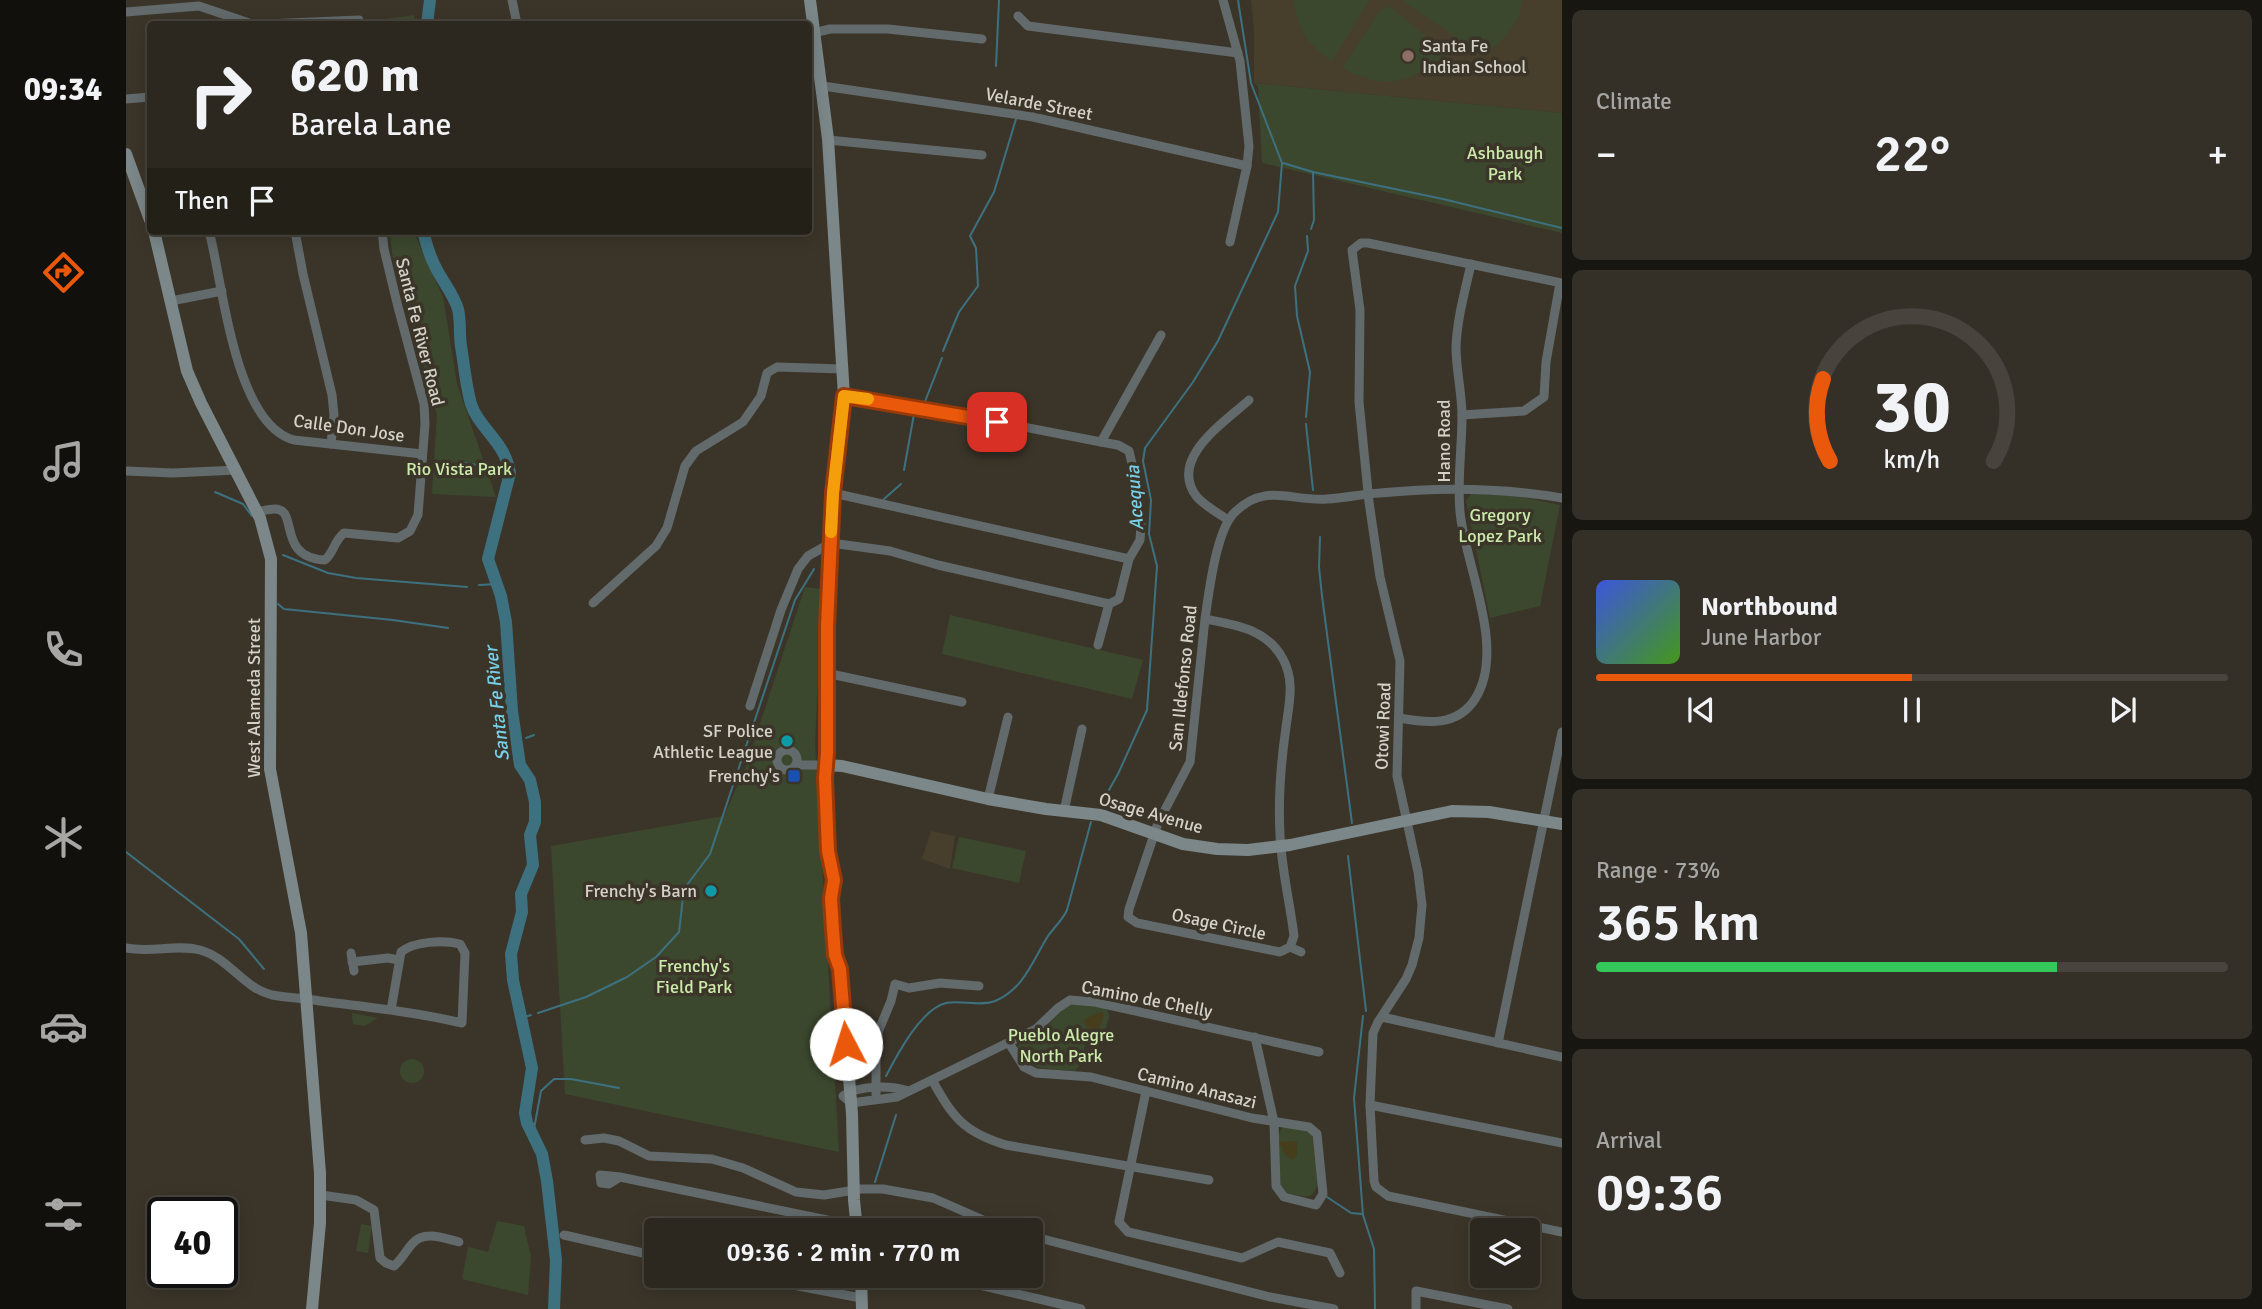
<!DOCTYPE html>
<meta charset="utf-8">
<style>
:root{--surface:#2c281f;--page:#343028;--text:#f1f3f6;--muted:#a6a6a4;--line:#48443d;--accent:#ea580c}
body{margin:0;font-family:Signika,sans-serif;background:var(--page);color:var(--text);height:100vh;display:flex;flex-direction:column;font-size:26px;white-space:nowrap}
*{box-sizing:border-box;margin:0}
p{font-size:23px;color:var(--muted)}
.icon{flex:none;width:38px;height:38px;fill:none;stroke:currentColor;stroke-width:2;stroke-linecap:round;stroke-linejoin:round}
.map{position:relative;flex:1;overflow:hidden}
.side{display:flex;flex-direction:column;gap:10px;padding:10px;background:#181611;width:700px}
.side>*{flex:none}
.guide{position:absolute;left:21px;top:21px;width:665px;height:214px;border-radius:7px;box-shadow:0 4px 18px #0003,0 0 0 2px var(--line);background:#2c281f;color:var(--text);overflow:hidden}
.tools{position:absolute;left:1344px;top:1218px;display:grid;gap:14px}
.tools a{display:grid;place-items:center;width:70px;height:70px;border-radius:7px;background:var(--surface);box-shadow:0 4px 18px #0003,0 0 0 2px var(--line);font-size:35px}
.speed{position:absolute;left:21px;top:1197px;display:flex;gap:14px;font-size:35px;font-weight:700;text-align:center}
.speed>*{display:grid;place-content:center;width:91px;height:91px;border-radius:50%;background:var(--surface);box-shadow:0 4px 18px #0003,0 0 0 2px var(--line);line-height:1}
.speed .limit{border:4px solid #111;border-radius:10px;background:#fff;color:#111}
.pin{position:absolute;display:grid;place-items:center;width:60px;height:60px;color:#fff;margin:-30px;border-radius:14px;box-shadow:0 4px 10px #0006}
.me{position:absolute;width:77px;margin:-38px;rotate:355deg;stroke-linejoin:round;filter:drop-shadow(0 0 5px #0008)}
.turn{display:flex;align-items:center;gap:24px;height:147px;padding:0 28px;font-size:32px}
.turn .icon{width:91px;height:91px;stroke-width:2.5}
.turn b{display:block;font-size:49px;line-height:60px}
.then{display:flex;align-items:center;height:66px;padding:0 28px;background:#0003;gap:14px;font-size:26px}
.big{font-size:52px;font-weight:600;line-height:1.1}
.side .widget{flex:1;display:flex;flex-direction:column;justify-content:center;gap:10px;min-width:0;padding:0 24px;border-radius:10px;background:var(--page)}
.side .dial{align-items:center;gap:0}
.dial svg{height:182px;overflow:visible;fill:none;stroke:var(--line);stroke-width:7;stroke-linecap:round;text-anchor:middle}
.dial text{fill:var(--text);stroke:none}
.song{display:flex;align-items:center;gap:21px}
.cover{width:84px;height:84px;border-radius:10px;background:linear-gradient(135deg,hsl(230 70% 55%),hsl(100 70% 35%))}
.played{height:7px;border-radius:4px;background:linear-gradient(90deg,var(--accent) 50%,var(--line) 50%)}
.keys{display:flex;justify-content:space-around;direction:ltr}
.heat{display:flex;justify-content:space-between;align-items:center;font-size:38px;direction:ltr}
.charge{height:10px;border-radius:5px;background:linear-gradient(90deg,#34c759 73%,var(--line) 0)}
.trip{position:absolute;left:518px;top:1218px;width:399px;height:70px;border-radius:7px;background:var(--surface);box-shadow:0 4px 18px #0003,0 0 0 2px var(--line);font-weight:600;line-height:70px;text-align:center}
main{display:flex;flex:1;min-height:0}
.tabs{display:flex;flex-direction:column;width:126px;justify-content:space-around;align-items:center;background:#12100c;color:var(--muted)}
.tabs .icon{width:49px;height:49px}
.tabs .on{color:var(--accent)}
.tabs b{font-size:32px;color:var(--text)}
.map>svg:first-child{display:block}
</style>
<main>
<nav class="tabs">
<b>09:34</b>
<svg class="icon on" aria-label="directions" viewBox="0 0 24 24"><path d="M12 3l9 9-9 9-9-9zM9 14v-3h6M13 9l2 2-2 2"/></svg>
<svg class="icon" aria-label="music" viewBox="0 0 24 24"><path d="M9 18V5l10-2v13"/><circle cx="6" cy="18" r="3"/><circle cx="16" cy="16" r="3"/></svg>
<svg class="icon" aria-label="phone" viewBox="0 0 24 24"><path d="M5 4h4l2 5-3 2q2 4 5 5l2-3 5 2v4C11 20 4 13 5 4z"/></svg>
<svg class="icon" aria-label="climate" viewBox="0 0 24 24"><path d="M12 3v18M4 7l16 10M4 17L20 7"/></svg>
<svg class="icon" aria-label="car" viewBox="0 0 24 24"><path d="M5 17H2v-5l4-1 3-4h7l3 4 3 1v5h-3M9 17h6M6 11h13"/><circle cx="7" cy="17" r="2"/><circle cx="17" cy="17" r="2"/></svg>
<svg class="icon" aria-label="filters" viewBox="0 0 24 24"><path d="M4 7h16M4 17h16"/><circle cx="9" cy="7" r="2"/><circle cx="15" cy="17" r="2"/></svg>
</nav>
<div class="map">
<svg width="1436" height="1309" viewBox="0 0 1436 1309">
<rect width="100%" height="100%" fill="#3b3529"/>
<!-- built -->
<g fill="#473e2c">
<polygon points="1125,0 1436,0 1436,113 1128,83 1128,29"/>
<polygon points="805,831 829,836 824,869 796,859"/>
</g>
<!-- green -->
<g fill="#3c482e">
<path d="M1167 0H1243V1L1206 62C1181 43 1172 31 1167 0Z"/>
<path d="M1277 0H1396C1394 26 1377 40 1358 56L1278 2Z"/>
<path d="M1264 6 1320 53C1283 84 1261 91 1216 68L1254 10Z"/>
<polygon points="289,15 286,24 244,24 243,21"/>
<polygon points="1128,83 1436,113 1436,233 1136,163 1132,86"/>
<polygon points="264,231 287,231 317,297 331,384 370,497 306,494 311,415 266,253"/>
<polygon points="1346,493 1396,497 1434,505 1414,606 1364,618 1340,501"/>
<polygon points="679,587 696,589 689,744 713,1152 439,1094 425,846 598,816 620,766"/>
<polygon points="824,615 1017,660 1006,699 816,654"/>
<polygon points="833,837 900,851 893,883 826,868"/>
<path d="M954 1004 981 1008 983 1016 977 1041 965 1039 960 1041 954 1065 949 1071C925 1068 904 1073 890 1049L894 1043 921 1026 937 1010 945 1005Z"/>
<polygon points="226,1013 252,1018 239,1026 227,1024"/>
<circle cx="286" cy="1071" r="12"/>
<polygon points="1160,1127 1178,1129 1186,1135 1192,1185 1186,1195 1180,1197 1161,1193 1153,1182 1152,1136 1156,1128"/>
<polygon points="371,1221 398,1226 405,1257 402,1295 336,1279 342,1247 362,1252"/>
<polygon points="235,1224 246,1226 242,1253 230,1251"/>
</g>
<!-- sand -->
<g fill="#463d1d">
<polygon points="972,1013 976,1012 978,1016 972,1030 964,1033 958,1022 959,1019"/>
<polygon points="1171,1141 1171,1155 1167,1159 1164,1159 1156,1150 1157,1147 1153,1145 1153,1142"/>
</g>
<g fill="none" stroke-linecap="round" stroke-linejoin="round">
<!-- stream -->
<g stroke="#3d7180" stroke-width="2">
<polyline points="870,66 873,0"/>
<polyline points="1157,163 1187,172 1188,220 1185,229"/>
<polyline points="1187,172 1317,199 1436,228"/>
<polyline points="817,351 833,312 852,286 850,248 844,236 868,192 890,119"/>
<polyline points="798,404 816,358"/>
<polyline points="1180,417 1184,372 1171,316 1169,286 1182,251 1181,236"/>
<polyline points="1180,424 1187,490"/>
<polyline points="339,463 352,465 359,461"/>
<polyline points="778,470 788,414"/>
<polyline points="89,492 117,504 126,516"/>
<polyline points="758,499 775,484"/>
<polyline points="1194,537 1193,567 1196,596 1226,823"/>
<polyline points="157,555 202,573 230,578 341,587"/>
<polyline points="353,585 371,584"/>
<polyline points="152,604 158,609 267,620 322,628"/>
<polyline points="400,738 408,735"/>
<polyline points="974,806 992,774 1021,710 1031,566 1023,534 1025,500 1017,461 1019,448 1067,382 1092,341 1152,212 1156,163 1125,83 1112,0"/>
<polyline points="0,852 113,939 138,969"/>
<polyline points="1222,856 1240,1011"/>
<polyline points="412,1013 460,997 501,977 530,957 553,932 558,889 584,854 669,600 688,569"/>
<polyline points="1237,1016 1228,1098 1237,1215 1248,1249 1249,1309"/>
<polyline points="395,1018 405,1015"/>
<path d="M760 1076C771 1055 795 1009 820 1003 835 1000 855 1007 869 1001 898 989 907 960 922 936 929 926 936 921 941 910L965 822"/>
<polyline points="407,1134 415,1091 428,1079 445,1079 493,1088"/>
<polyline points="749,1182 770,1115"/>
<polyline points="1201,1197 1225,1213 1236,1214"/>
</g>
<!-- river -->
<g stroke="#3d7180" stroke-width="12">
<polyline points="301,24 304,0"/>
<path d="M297 231C300 243 303 255 309 266 316 281 327 293 332 309 335 322 333 333 335 346 338 364 340 386 345 404 353 429 379 441 384 473L362 559 375 596 380 622 386 711 394 765 404 780 409 802V822L404 835 407 865 395 894 396 912 385 954 387 980 406 1068 399 1113 401 1123 416 1154 421 1181 430 1260 428 1309"/>
</g>
<!-- street -->
<g stroke="#626a6c" stroke-width="9">
<polyline points="386,0 391,24"/>
<polyline points="1097,0 1114,61 1123,146 1121,166 1104,242"/>
<polyline points="0,12 73,6 126,24"/>
<polyline points="892,16 902,26 1112,53"/>
<polyline points="139,24 233,20 234,24"/>
<polyline points="683,34 704,29 762,29 856,39"/>
<polyline points="697,86 907,117 1121,166"/>
<polyline points="0,99 24,97"/>
<polyline points="702,140 856,155"/>
<path d="M83 231C97 282 108 424 168 440L296 454"/>
<polyline points="169,231 177,274 206,395 208,415 205,444"/>
<polyline points="1436,283 1242,243 1235,243 1226,250 1234,310 1233,402 1243,502 1254,577 1274,661 1271,776 1292,872 1296,905 1293,938 1286,965 1280,979 1252,1022 1247,1033 1244,1105 1248,1181 1250,1187 1262,1196 1436,1232"/>
<polyline points="45,301 96,291"/>
<polyline points="718,396 831,414 975,442"/>
<polyline points="1336,415 1398,411 1418,397 1420,362 1434,283"/>
<polyline points="0,471 47,473 111,470"/>
<polyline points="707,493 1003,559"/>
<path d="M131 512C137 511 143 509 148 509 174 508 149 557 199 560 208 552 208 541 218 533L272 538 284 531 292 515 299 424 298 404 271 303 258 249 256 231"/>
<path d="M1102 520C1092 513 1079 506 1071 497 1041 459 1099 422 1123 400"/>
<polyline points="467,603 530,546 541,528 559,466 570,451 617,422 635,396 641,373 651,367 717,369"/>
<path d="M1079 619C1110 625 1141 629 1157 659 1169 681 1163 704 1160 727 1155 762 1152 799 1154 834 1155 866 1164 903 1168 936L1164 947 1154 952 1011 923 1002 917 1003 909 1032 823 1064 762 1079 619C1083 592 1090 530 1109 512 1140 482 1166 502 1201 499 1219 498 1236 494 1254 493 1314 487 1377 488 1436 498"/>
<polyline points="972,645 983,604 993,599 1003,559 1014,540 1015,526 1012,489 1003,451 992,445 975,442 1035,335"/>
<polyline points="700,673 836,702"/>
<polyline points="624,706 655,610 672,569 682,556 705,543 764,551 812,565 983,604"/>
<path d="M1273 718C1301 723 1331 727 1349 699 1381 649 1339 565 1334 512 1331 480 1336 448 1336 416 1336 393 1330 370 1330 347 1331 319 1339 291 1345 264"/>
<circle cx="661" cy="760" r="10"/>
<polyline points="670,765 700,765"/>
<polyline points="862,799 882,717"/>
<polyline points="938,811 956,729"/>
<polyline points="1164,947 1175,952"/>
<path d="M0 948C25 953 50 944 74 950 103 958 117 988 146 995 162 998 178 998 194 1001 241 1007 289 1012 336 1023L339 953 334 944C318 940 288 941 275 952L265 1010"/>
<polyline points="225,953 228,971"/>
<polyline points="226,962 262,958 273,960"/>
<polyline points="1256,1017 1436,1057"/>
<polyline points="883,1043 898,1067 910,1073 965,1077 1126,1118 1183,1127 1191,1134 1197,1194 1190,1205 1158,1197 1150,1186 1148,1122 1129,1037"/>
<polyline points="1372,1043 1436,732"/>
<path d="M806 1080C827 1117 837 1132 880 1145L1083 1180"/>
<path d="M783 1091C764 1085 733 1085 717 1096L725 1103 771 1097 910 1029 932 1008 944 1000 969 1002 1193 1052"/>
<polyline points="1020,1091 993,1222 1002,1232 1116,1258 1152,1242 1204,1253 1214,1273"/>
<polyline points="750,1094 750,1037 765,1001 769,984 783,988 814,983 853,986"/>
<polyline points="1244,1105 1436,1143"/>
<polyline points="459,1140 478,1138 493,1141 523,1156 586,1159 617,1168 670,1192 698,1195 735,1189 757,1189 807,1198 880,1230"/>
<polyline points="494,1177 474,1175 475,1183 483,1184 494,1177 730,1226"/>
<path d="M195 1195 230 1200 248 1210 254 1258 260 1263 268 1266C276 1259 279 1252 286 1244 298 1230 317 1238 333 1242"/>
<polyline points="438,1235 530,1256"/>
<polyline points="905,1236 1144,1297 1208,1309"/>
<polyline points="619,1276 735,1298"/>
<polyline points="735,1276 799,1285 845,1283 955,1309"/>
<polyline points="1290,1309 1290,1291 1382,1309"/>
</g>
<!-- secondary -->
<g stroke="#7b8789" stroke-width="12">
<polyline points="684,0 702,139 718,396 716,431 707,493 701,626 701,753 699,778 702,851 708,880 705,898 709,955 714,969 726,1114 728,1200 731,1230"/>
<polyline points="0,154 24,220"/>
<polyline points="28,231 61,371 75,403 134,518 145,559 144,769 175,933 194,1173 194,1223 186,1309"/>
<polyline points="700,765 716,766 862,799 920,809 975,815 1057,844 1091,849 1122,850 1164,845 1326,811 1363,812 1436,824"/>
<polyline points="735,1276 736,1309"/>
</g>
</g>
<g fill="none" stroke-linecap="round" stroke-linejoin="round">
<!-- route casing -->
<g stroke="#983908" stroke-width="18">
<polyline id="route" points="720,1044 714,969 709,955 707,930 705,898 708,880 702,851 699,778 701,753 701,626 707,493 718,396 871,422"/>
</g>
<!-- route -->
<use href="#route" stroke="#ea580c" stroke-width="12"/>
<!-- slow -->
<polyline stroke="#f59e0b" stroke-width="12" points="705,532 707,493 718,396 742,399"/>
</g>
<!-- markers -->
<circle fill="#8d6e63" stroke="#3b3529" stroke-width="2.5" cx="1282" cy="56" r="7"/>
<g fill="#0f9aa8" stroke="#3b3529" stroke-width="2.5">
<circle cx="661" cy="741" r="7"/>
<circle cx="585" cy="891" r="7"/>
</g>
<rect fill="#1a4fb4" stroke="#3b3529" stroke-width="2.5" x="661" y="769" width="14" height="14" rx="3.5"/>
<g text-anchor="middle" stroke-width="7" stroke-linejoin="round" paint-order="stroke">
<!-- poi labels -->
<g font-size="18" fill="#d4d1c9" stroke="#3b3529" text-anchor="end">
<text x="1296" y="52" text-anchor="start">Santa Fe<tspan x="1296" dy="21">Indian School</tspan></text>
<text x="647" y="737">SF Police<tspan x="647" dy="21">Athletic League</tspan></text>
<text x="654" y="782">Frenchy's</text>
<text x="571" y="897">Frenchy's Barn</text>
</g>
<!-- street labels -->
<g font-size="18" fill="#d4d1c9" stroke="#3b3529">
<text transform="translate(913 104) rotate(11)" y="6">Velarde Street</text>
<text transform="translate(294 332) rotate(76)" y="6">Santa Fe River Road</text>
<text transform="translate(223 428) rotate(8)" y="6">Calle Don Jose</text>
<text transform="translate(1318 441) rotate(-90)" y="6">Hano Road</text>
<text transform="translate(1057 678) rotate(-84)" y="6">San Ildefonso Road</text>
<text transform="translate(128 698) rotate(-90)" y="6">West Alameda Street</text>
<text transform="translate(1257 726) rotate(-88)" y="6">Otowi Road</text>
<text transform="translate(1025 813) rotate(16)" y="6">Osage Avenue</text>
<text transform="translate(1093 924) rotate(12)" y="6">Osage Circle</text>
<text transform="translate(1021 999) rotate(11)" y="6">Camino de Chelly</text>
<text transform="translate(1071 1088) rotate(14)" y="6">Camino Anasazi</text>
</g>
<!-- park labels -->
<g font-size="18" fill="#ccebab" stroke="#3b3529">
<text x="1379" y="159">Ashbaugh<tspan x="1379" dy="21">Park</tspan></text>
<text x="333" y="475">Rio Vista Park</text>
<text x="1374" y="521">Gregory<tspan x="1374" dy="21">Lopez Park</tspan></text>
<text x="568" y="972">Frenchy's<tspan x="568" dy="21">Field Park</tspan></text>
<text x="935" y="1041">Pueblo Alegre<tspan x="935" dy="21">North Park</tspan></text>
</g>
<!-- water labels -->
<g font-size="19" font-style="italic" fill="#78cfe8" stroke="#3b3529">
<text transform="translate(1008 498) rotate(-94)" y="7">Acequia</text>
<text transform="translate(370 704) rotate(-96)" y="7">Santa Fe River</text>
</g>
</g>
</svg>
<div class="tools">
<a><svg class="icon" aria-label="layers" viewBox="0 0 24 24"><path d="M12 4l9 5-9 5-9-5zM3 14l9 5 9-5"/></svg></a>
</div>
<div class="speed"><div class="limit">40</div></div>
<div class="pin" style="left:871px;top:422px;background:#d93025"><svg class="icon" aria-label="arrive" viewBox="0 0 24 24"><path d="M6 21V4h12l-3 4 3 4H6"/></svg></div>
<svg class="me" style="left:720px;top:1044px" viewBox="-20 -20 40 40"><circle r="19" fill="#fff"/><path d="M0-13L10 11 0 6-10 11z" fill="#ea580c"/></svg>
<div class="trip">09:36 · 2 min · 770 m</div>
<div class="guide">
<div class="turn"><svg class="icon" aria-label="right" viewBox="0 0 24 24"><path d="M7 20v-9h11M14 6l5 5-5 5"/></svg><div><b>620 m</b>Barela Lane</div></div>
<div class="then">Then<svg class="icon" aria-label="arrive" viewBox="0 0 24 24"><path d="M6 21V4h12l-3 4 3 4H6"/></svg></div>
</div>
</div>
<section class="side">
<div class="widget"><p>Climate</p>
<div class="heat"><a>−</a><b class="big">22°</b><a>+</a></div>
</div>
<div class="widget dial"><svg viewBox="0 0 100 80">
<path d="M14 69A42 42 0 1 1 86 69"/>
<path d="M14 69A42 42 0 0 1 11 33" stroke="#ea580c"/>
<text x="50" y="56" font-size="32" font-weight="700">30</text>
<text x="50" y="72" font-size="11">km/h</text>
</svg></div>
<div class="widget">
<div class="song"><i class="cover"></i><div><b>Northbound</b><p>June Harbor</p></div></div>
<div class="played"></div>
<div class="keys"><svg class="icon" aria-label="previous" viewBox="0 0 24 24"><path d="M18 5L8 12l10 7zM5 5v14"/></svg><svg class="icon" aria-label="pause" viewBox="0 0 24 24"><path d="M8 5v14M16 5v14"/></svg><svg class="icon" aria-label="next" viewBox="0 0 24 24"><path d="M6 5l10 7-10 7zM19 5v14"/></svg></div>
</div>
<div class="widget"><p>Range · 73%</p><b class="big">365 km</b><div class="charge"></div></div>
<div class="widget"><p>Arrival</p><b class="big">09:36</b></div>
</section>
</main>
